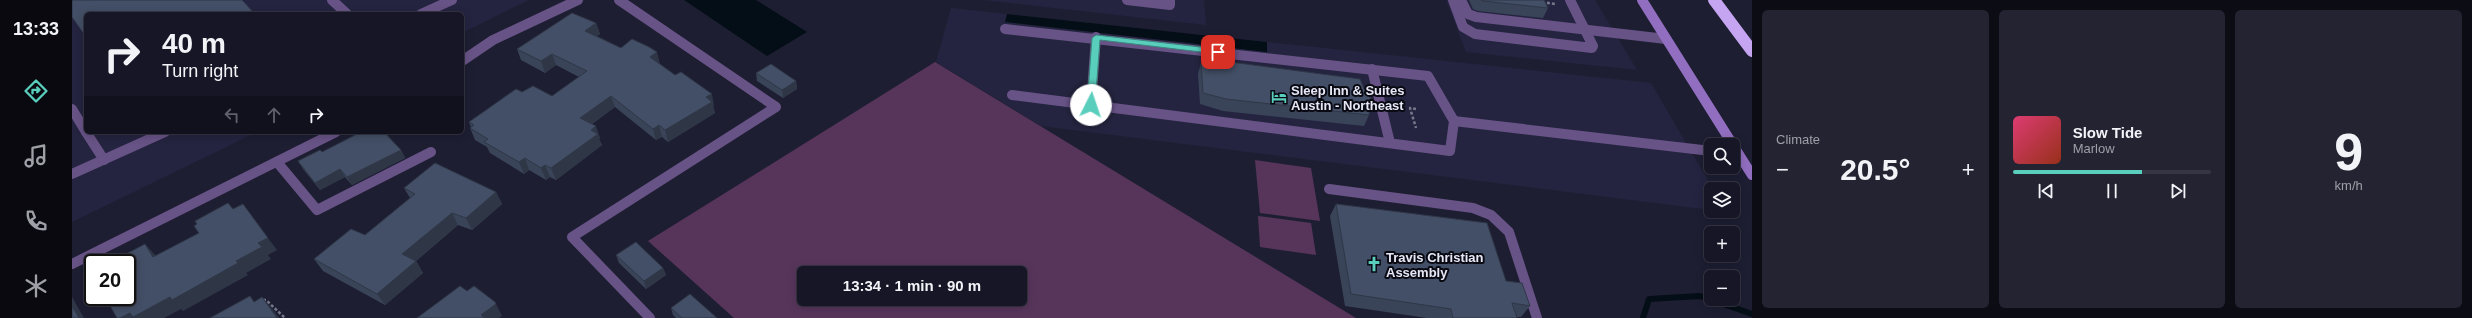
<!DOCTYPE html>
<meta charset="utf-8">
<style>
:root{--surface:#161626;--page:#232332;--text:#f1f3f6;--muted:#9e9fa7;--line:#353543;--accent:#5acebd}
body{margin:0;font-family:Helvetica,sans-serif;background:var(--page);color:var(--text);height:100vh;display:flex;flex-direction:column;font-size:15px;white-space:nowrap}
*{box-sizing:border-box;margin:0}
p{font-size:13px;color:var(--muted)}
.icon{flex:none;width:22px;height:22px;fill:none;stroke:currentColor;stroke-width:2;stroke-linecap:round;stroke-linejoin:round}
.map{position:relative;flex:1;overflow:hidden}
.drawer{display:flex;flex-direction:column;gap:10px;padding:10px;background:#0c0c15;width:720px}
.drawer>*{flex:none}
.hud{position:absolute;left:12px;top:12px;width:380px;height:122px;border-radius:6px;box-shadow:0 2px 10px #0003,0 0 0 1px var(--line);background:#161626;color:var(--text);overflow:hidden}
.fabs{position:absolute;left:1632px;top:138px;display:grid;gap:8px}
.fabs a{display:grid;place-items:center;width:36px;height:36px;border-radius:6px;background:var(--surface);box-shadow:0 2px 10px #0003,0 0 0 1px var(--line);font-size:20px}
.speed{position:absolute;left:12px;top:254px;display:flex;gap:8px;font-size:20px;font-weight:700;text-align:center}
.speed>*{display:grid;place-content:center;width:52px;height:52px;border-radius:50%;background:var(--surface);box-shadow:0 2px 10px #0003,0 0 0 1px var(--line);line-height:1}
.speed .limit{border:2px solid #111;border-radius:6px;background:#fff;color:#111}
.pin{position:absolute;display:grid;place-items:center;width:34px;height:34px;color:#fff;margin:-17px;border-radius:8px;box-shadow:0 2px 6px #0006}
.me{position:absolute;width:44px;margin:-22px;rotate:4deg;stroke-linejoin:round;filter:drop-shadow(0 0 3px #0008)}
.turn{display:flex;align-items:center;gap:14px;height:84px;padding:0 12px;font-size:18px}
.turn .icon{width:52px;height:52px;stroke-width:2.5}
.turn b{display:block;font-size:28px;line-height:34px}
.lanes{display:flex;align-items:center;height:38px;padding:0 12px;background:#0003;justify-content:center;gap:20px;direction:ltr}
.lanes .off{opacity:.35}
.big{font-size:30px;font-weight:700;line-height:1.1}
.drawer .tile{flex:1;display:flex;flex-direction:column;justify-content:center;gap:6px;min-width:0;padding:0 14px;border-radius:6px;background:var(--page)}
.drawer .dial{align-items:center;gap:0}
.dial b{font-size:52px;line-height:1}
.song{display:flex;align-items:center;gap:12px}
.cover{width:48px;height:48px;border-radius:6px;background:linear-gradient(135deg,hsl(340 70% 55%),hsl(10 70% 35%))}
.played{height:4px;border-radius:2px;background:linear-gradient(90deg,var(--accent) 65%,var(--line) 65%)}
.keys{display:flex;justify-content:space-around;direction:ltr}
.heat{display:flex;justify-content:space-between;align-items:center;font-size:22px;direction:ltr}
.drawer .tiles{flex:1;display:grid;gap:10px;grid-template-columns:repeat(3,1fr)}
.trip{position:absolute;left:725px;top:266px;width:230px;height:40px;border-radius:6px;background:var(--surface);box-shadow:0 2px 10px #0003,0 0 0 1px var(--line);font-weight:700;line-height:40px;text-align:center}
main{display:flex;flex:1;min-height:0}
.menu{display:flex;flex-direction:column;width:72px;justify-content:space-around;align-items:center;background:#09090f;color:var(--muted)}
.menu .icon{width:28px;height:28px}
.menu .active{color:var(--accent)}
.menu b{font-size:18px;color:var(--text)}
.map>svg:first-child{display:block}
</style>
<main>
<nav class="menu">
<b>13:33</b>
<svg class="icon active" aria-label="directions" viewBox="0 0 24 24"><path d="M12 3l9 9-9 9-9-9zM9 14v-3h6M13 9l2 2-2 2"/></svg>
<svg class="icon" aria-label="music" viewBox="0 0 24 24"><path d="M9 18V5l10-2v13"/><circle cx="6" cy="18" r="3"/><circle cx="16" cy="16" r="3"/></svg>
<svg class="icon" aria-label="phone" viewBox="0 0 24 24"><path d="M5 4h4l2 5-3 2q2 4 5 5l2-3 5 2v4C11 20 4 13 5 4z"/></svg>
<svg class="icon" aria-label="climate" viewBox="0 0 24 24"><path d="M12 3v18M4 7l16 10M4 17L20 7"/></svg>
</nav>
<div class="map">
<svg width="1680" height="318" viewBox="0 0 1680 318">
<rect width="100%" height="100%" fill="#1e1e33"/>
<!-- built -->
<g fill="#242440">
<polygon points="0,0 457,0 390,33 390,14 14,14 14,132 185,132 0,222"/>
<polygon points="911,0 1132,0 1134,25"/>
<polygon points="1374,0 1523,0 1565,70 1394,52"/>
<polygon points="879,8 1579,83 1641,189 1639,189 1639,210 969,126 864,62"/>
</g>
<!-- green -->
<g fill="#57355b" fill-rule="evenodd">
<path d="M863 62 1284 318H662L576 241ZM732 273H948V299H732Z"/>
<polygon points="1183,160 1239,168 1248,221 1188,213"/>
<polygon points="1186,216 1239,223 1244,255 1188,247"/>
</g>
<!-- water -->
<g fill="#040e16">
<polygon points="612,0 684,0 735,32 695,56"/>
<polygon points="935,14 1195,42 1195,52 933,22"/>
</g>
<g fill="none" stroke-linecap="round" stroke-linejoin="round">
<!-- stream -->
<polyline stroke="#040e16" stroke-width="6" points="1571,318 1577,299 1628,296 1680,314"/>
<!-- path -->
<g stroke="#767789" stroke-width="2.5" stroke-dasharray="3 2" stroke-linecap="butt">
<polyline points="1470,2 1483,4"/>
<polyline points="1344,109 1338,108 1344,128"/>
<polyline points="191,300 194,300 213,318"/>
</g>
<!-- service -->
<g stroke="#685386" stroke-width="10">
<polyline points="260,0 275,14"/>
<polyline points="547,0 704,107 500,237 578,318"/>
<polyline points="1055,0 1098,5 1098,0"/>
<polyline points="1381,0 1391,27 1403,34 1520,48 1521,46 1498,0"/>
<polyline points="1389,0 1396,14 1404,17 1594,39"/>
<polyline points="349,14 380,0"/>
<polyline points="933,29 1356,76 1382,121 1378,151 940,95"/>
<polyline points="390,61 421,40 506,0"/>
<polyline points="1300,69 1318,143"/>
<polyline points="1019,105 1024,37"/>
<polyline points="0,109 14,132"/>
<polyline points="1382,121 1639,151"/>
<polyline points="14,132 32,160"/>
<polyline points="205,162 245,210 359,152"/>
<polyline points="0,174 93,132"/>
<polyline points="1257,189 1401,208 1419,215 1437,232 1465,318"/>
<polyline points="0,264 264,132"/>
</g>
<!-- secondary -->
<g stroke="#926ec0" stroke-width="10">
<polyline points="1570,0 1661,145"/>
<polyline points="1661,145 1680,175"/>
</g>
<!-- motorway -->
<polyline stroke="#c5a5f1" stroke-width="12" points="1642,0 1680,51"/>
</g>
<!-- wall -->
<g fill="#3a4458">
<polygon points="1397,0 1472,0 1476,8 1471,18 1406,11 1401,9"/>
<polygon points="524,23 528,34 525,36 549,48 588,64 642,106 641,106 643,113 596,142 590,137 584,140 543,107 520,124 528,138 527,139 530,145 484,180 478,177 474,180 457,170 452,174 418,153 415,147 403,140 398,128 399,127 397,122 450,92 480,96 507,77 484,65 473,73 449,60 445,49"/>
<polygon points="1129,63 1297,115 1292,126 1151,111 1128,104 1126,74"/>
<polygon points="684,73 724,81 725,89 711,98 685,81"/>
<polygon points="329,150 333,158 280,185 273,177 248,190 231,169 226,161 250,152"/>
<polygon points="332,188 424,192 430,204 400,230 386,225 344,261 351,273 313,305 251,271 242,259 293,235 338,198"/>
<polygon points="1264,204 1434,281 1458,306 1449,317 1445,317 1445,318 1355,318 1273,306 1258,216"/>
<polygon points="544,255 591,268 594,275 574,289 547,263"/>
<polygon points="599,308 645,318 604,318 601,315"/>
</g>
<!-- shaded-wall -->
<g fill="#2f3747">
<polygon points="524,23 528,34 516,42 513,31"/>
<polygon points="585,52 588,64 578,57"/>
<polygon points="480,54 484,65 473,73 469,61"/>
<polygon points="724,81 725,89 711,98 710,90"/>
<polygon points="640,94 642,106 641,106 643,113 596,142 593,130 634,97"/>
<polygon points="539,96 543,107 512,129 508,118"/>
<polygon points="587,125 590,137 584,140 581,129"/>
<polygon points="524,126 528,138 527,139 530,145 484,180 479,168"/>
<polygon points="329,150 333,158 280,185 275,177"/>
<polygon points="453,158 457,170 452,174 447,162"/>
<polygon points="473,165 478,177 474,180 469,168"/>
<polygon points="268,169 273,177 248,190 243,183"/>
<polygon points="424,192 430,204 400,230 394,218"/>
<polygon points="380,213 386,225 344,261 351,273 313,305 305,294 330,254"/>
<polygon points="196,238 205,250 196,255 199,259 174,273 176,275 111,311 109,309 92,318 48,318 58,313 98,297 164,261 186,243"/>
<polygon points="73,244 84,256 81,257"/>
<polygon points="591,268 594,275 574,289 572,281"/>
<polygon points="0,297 12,318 7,318 0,306"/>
<polygon points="190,297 199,307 207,318 205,318"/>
<polygon points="423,302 430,316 427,318 411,318 409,315"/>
</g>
<!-- building -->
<g fill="#434f66" stroke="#2f3747">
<polygon points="0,0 170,0 183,14 14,14 14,37 0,17"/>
<polygon points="1409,0 1472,0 1476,8 1411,1"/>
<polygon points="500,13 524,23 513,31 549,48 560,39 577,47 585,52 578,57 603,75 609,72 640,94 634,97 640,102 593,130 587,125 581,129 539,96 508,118 524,126 519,130 526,134 479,168 473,165 469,168 453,158 447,162 412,142 416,139 398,128 402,125 397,122 444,89 450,92 461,86 480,96 515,71 480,54 469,61 445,49"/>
<polygon points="1151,61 1288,79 1292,89 1299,90 1297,115 1154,99 1131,93 1129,63"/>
<polygon points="699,64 724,81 710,90 684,73"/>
<polygon points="289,132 312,132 329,150 275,177 268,169 243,183 226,161 248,150 250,152"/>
<polygon points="363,163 424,192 394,218 380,213 330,254 344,261 305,294 242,259 279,229 293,235 343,194 332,188"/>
<polygon points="156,203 161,209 171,204 196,238 186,243 190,247 164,261 166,263 100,300 98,297 61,317 58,313 48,318 45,318 33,297 55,297 55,263 37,263 73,244 81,257 127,233 122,226 125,224 123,221"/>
<polygon points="1264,204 1415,223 1434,281 1450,283 1458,306 1440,303 1445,318 1381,318 1379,309 1279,294"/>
<polygon points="564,242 591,268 572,281 544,255"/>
<polygon points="388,286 395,291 402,286 423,302 424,304 409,315 413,318 345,318"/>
<polygon points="618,294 645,318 610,318 599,308"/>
<polygon points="178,296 182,302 190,297 205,318 138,318"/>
<polygon points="0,306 7,318 0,318"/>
</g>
<!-- route -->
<polygon fill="#5acebd" stroke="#3a867b" points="1024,35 1146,49 1151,52 1146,54 1028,40 1023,105 1019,108 1015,105 1020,38"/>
<!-- icons -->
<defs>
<g id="hotel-bare" transform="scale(1.2)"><path d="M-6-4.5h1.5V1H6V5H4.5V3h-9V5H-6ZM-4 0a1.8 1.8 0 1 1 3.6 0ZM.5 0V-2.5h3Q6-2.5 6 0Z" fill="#5acebd" stroke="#090912" stroke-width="2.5" paint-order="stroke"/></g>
<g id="church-bare" transform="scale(1.2)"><path d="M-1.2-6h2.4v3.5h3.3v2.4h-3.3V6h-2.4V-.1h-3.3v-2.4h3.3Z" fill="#5acebd" stroke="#090912" stroke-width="2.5" paint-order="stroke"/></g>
</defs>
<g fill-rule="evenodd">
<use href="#hotel-bare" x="1207" y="97"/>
<use href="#church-bare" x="1302" y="264"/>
</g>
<g text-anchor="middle" stroke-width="4" stroke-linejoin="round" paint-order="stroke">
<!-- poi labels -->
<g font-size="13" font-weight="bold" fill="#e7e8f7" stroke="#090912" text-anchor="start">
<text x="1219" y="95">Sleep Inn &amp; Suites<tspan x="1219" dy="15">Austin - Northeast</tspan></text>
<text x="1314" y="262">Travis Christian<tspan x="1314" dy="15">Assembly</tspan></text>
</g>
</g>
</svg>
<div class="fabs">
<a><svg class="icon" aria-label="search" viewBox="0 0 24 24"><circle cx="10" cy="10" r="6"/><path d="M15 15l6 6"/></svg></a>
<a><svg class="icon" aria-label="layers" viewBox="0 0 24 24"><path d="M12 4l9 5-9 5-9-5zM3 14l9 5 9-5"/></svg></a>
<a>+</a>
<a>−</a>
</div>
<div class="speed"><div class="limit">20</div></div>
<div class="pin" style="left:1146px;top:52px;background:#d93025"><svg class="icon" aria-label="arrive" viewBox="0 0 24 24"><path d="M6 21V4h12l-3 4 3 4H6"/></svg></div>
<svg class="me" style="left:1019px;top:105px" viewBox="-20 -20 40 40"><circle r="19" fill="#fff"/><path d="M0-13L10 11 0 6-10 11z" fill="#5acebd"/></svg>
<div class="trip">13:34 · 1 min · 90 m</div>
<div class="hud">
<div class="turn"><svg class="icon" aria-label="right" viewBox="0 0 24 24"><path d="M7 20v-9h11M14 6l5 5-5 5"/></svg><div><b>40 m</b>Turn right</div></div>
<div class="lanes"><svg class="icon off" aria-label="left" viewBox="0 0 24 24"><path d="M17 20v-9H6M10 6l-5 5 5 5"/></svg><svg class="icon off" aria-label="ahead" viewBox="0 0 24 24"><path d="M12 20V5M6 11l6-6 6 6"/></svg><svg class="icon" aria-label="right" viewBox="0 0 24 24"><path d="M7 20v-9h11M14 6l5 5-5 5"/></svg></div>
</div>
</div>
<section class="drawer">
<div class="tiles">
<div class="tile"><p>Climate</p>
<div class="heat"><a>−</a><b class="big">20.5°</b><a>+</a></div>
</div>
<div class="tile">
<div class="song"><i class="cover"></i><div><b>Slow Tide</b><p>Marlow</p></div></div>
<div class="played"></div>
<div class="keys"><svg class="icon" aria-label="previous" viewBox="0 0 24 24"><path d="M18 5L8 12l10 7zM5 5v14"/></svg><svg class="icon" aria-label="pause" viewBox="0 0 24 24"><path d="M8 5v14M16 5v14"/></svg><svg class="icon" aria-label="next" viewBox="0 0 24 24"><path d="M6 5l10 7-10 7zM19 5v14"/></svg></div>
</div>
<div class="tile dial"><b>9</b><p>km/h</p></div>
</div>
</section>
</main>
